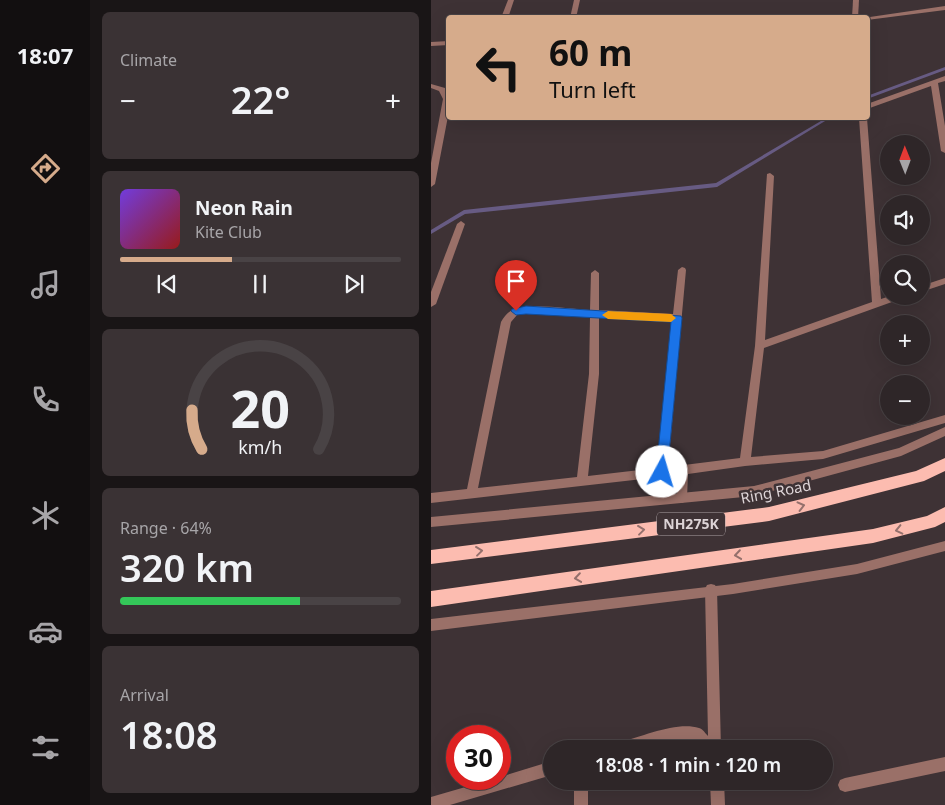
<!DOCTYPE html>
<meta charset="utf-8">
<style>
:root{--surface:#2e2628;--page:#3a3234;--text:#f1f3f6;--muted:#a7a5a8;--line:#494345;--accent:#d6ab8b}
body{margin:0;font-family:"Noto Sans",sans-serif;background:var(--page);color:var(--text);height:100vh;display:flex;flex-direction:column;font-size:19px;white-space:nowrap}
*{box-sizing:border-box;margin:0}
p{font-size:16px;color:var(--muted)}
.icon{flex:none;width:28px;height:28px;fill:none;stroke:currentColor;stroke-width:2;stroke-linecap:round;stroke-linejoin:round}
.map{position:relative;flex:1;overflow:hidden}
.details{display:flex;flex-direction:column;gap:12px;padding:12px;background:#191516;width:341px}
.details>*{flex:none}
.hud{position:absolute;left:15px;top:15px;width:424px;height:105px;border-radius:5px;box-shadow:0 5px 20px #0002,0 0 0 1px var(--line);background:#d6ab8b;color:#111;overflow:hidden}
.needle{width:32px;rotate:359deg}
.tools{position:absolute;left:449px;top:135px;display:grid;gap:10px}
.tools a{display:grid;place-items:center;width:50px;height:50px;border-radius:50%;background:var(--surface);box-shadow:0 5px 20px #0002,0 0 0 1px var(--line);font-size:25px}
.speed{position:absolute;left:15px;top:725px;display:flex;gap:10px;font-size:25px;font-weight:700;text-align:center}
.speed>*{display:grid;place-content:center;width:65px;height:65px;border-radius:50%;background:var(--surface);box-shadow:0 5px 20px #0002,0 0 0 1px var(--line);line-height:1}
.speed .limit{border:8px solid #d22;background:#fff;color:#111}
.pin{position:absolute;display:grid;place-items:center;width:42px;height:42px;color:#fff;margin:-51px -21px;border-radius:50% 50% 50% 0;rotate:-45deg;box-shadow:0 0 5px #0007}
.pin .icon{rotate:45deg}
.me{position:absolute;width:55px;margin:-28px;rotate:6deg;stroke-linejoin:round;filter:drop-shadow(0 0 4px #0008)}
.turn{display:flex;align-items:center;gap:18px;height:105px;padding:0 20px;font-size:22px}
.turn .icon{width:65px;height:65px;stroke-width:2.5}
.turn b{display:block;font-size:35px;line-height:42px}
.big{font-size:38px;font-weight:600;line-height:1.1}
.details .widget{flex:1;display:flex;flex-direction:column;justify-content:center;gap:8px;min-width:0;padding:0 18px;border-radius:8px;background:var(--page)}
.details .dial{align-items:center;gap:0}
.dial svg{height:130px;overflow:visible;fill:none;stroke:var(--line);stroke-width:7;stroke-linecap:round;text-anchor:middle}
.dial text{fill:var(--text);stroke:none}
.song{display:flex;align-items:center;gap:15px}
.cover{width:60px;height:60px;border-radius:8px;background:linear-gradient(135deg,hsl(260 70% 55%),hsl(0 70% 35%))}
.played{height:5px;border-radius:2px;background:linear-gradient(90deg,var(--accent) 40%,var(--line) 40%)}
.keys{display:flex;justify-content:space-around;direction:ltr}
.heat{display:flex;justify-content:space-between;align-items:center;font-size:28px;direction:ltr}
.charge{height:8px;border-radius:4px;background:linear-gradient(90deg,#34c759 64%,var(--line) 0)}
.trip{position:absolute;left:112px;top:740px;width:290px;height:50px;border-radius:25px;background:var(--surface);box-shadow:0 5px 20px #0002,0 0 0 1px var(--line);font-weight:600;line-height:50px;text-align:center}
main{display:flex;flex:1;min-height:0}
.dock{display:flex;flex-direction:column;width:90px;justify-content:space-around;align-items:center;background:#120f10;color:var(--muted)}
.dock .icon{width:35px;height:35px}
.dock .active{color:var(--accent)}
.dock b{font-size:22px;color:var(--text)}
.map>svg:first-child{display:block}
</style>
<main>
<nav class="dock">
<b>18:07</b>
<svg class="icon active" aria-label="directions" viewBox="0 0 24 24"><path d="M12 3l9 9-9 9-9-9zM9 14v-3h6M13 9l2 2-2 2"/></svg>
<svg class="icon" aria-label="music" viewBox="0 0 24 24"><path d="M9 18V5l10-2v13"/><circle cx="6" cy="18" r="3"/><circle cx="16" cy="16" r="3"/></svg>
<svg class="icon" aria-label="phone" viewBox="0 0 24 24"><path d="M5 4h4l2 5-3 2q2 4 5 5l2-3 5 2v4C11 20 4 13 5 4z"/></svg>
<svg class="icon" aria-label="climate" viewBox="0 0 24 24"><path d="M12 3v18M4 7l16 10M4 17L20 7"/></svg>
<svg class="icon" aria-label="car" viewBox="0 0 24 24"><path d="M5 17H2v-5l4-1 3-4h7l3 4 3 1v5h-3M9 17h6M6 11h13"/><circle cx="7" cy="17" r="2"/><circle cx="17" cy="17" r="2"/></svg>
<svg class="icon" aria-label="filters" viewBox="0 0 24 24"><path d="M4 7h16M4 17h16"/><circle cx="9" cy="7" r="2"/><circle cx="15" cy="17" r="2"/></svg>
</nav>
<section class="details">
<div class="widget"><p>Climate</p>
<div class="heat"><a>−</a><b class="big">22°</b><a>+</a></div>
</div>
<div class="widget">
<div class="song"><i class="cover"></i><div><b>Neon Rain</b><p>Kite Club</p></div></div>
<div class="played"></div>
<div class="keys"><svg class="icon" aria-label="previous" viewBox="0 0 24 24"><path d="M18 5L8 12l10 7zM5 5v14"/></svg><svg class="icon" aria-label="pause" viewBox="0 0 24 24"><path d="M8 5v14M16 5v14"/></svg><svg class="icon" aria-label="next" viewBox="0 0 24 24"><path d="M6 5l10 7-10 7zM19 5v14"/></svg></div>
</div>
<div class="widget dial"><svg viewBox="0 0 100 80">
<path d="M14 69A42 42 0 1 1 86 69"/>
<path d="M14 69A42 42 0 0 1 8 45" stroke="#d6ab8b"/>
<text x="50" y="56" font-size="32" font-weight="700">20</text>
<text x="50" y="72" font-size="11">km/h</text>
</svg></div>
<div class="widget"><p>Range · 64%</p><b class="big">320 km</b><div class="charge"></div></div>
<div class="widget"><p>Arrival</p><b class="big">18:08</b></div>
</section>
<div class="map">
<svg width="514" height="805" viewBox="0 0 514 805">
<rect width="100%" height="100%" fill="#3e3235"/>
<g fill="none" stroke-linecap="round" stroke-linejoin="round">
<!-- stream -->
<g fill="#675b83" fill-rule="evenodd">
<polygon points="514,67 514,70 436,99 436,96"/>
<polygon points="395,118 399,118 286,187 34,214 0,234 0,230 33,210 285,183"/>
</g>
<!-- minor -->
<g fill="#9a7068" fill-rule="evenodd">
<polygon points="77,0 83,0 77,18 70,18"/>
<polygon points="143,0 149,0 145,18 139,18"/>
<polygon points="422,0 428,0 427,18 421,18"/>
<polygon points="514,6 514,10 436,20 436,18 432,18"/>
<polygon points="18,41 18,45 0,46 0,42"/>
<polygon points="514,76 514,81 507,83 514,126 514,153 510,151 500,86 436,109 436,104"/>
<polygon points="0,84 14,88 18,95 18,111 4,184 0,187 0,163 12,99 8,91 0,88"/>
<path d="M428 118H436L450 299 459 296H473L472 298 333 348 320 457 392 451 514 415V423L392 459 314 466 257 474 256 498 255 501 251 503 247 501 246 498 247 475 0 503V493L36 489 70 322C73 317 76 313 81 310 96 302 140 309 159 310L160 273 164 270 168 273V310L242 314 247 270 251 267 254 268 255 270 237 467 309 458 324 346 336 174 339 173 343 176 334 340 441 302ZM95 313 159 317 158 374 146 477 47 488 80 322 86 315ZM168 317 241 321 226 468 157 476 168 374Z"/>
<polygon points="30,221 34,224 5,304 0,307 0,292 26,224"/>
<polygon points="514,278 514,284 490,292 490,286"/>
<path d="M280 584 284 585 286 589 290 749H271L264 740 246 739 214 749H184L185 744 190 742C212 736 247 721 268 728 272 729 274 733 277 736L274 589 276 585Z"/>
<polygon points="514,757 514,771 414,792 409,790 407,785 409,780 414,778"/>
<polygon points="121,761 121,775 19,805 0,805 0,797 62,779 69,779 69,777"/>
<rect x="143" y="781" width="14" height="24"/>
<polygon points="279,781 293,781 294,805 280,805"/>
</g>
<!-- tertiary -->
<g fill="#9a7068" fill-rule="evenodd">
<polygon points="514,427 514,436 470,456 323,496 0,527 0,517 323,486 468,448"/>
<polygon points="514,541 514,551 426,574 302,594 0,631 0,619 302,584 426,564"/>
</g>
<!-- trunk -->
<g fill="#fcbcb0" fill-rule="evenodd">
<polygon points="514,458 514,471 493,481 338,521 0,564 0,550 338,507 485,471"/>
<polygon points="514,507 514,522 504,527 442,543 0,607 0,591 442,529 496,516"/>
</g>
</g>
<!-- one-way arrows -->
<defs><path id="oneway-chevron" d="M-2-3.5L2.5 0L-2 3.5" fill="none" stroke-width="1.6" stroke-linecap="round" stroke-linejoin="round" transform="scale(1.25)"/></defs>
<g stroke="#94706c">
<use href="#oneway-chevron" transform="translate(370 506) rotate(-14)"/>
<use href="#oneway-chevron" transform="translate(210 530) rotate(-7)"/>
<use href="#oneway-chevron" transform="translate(468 530) rotate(167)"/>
<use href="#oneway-chevron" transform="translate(48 551) rotate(-7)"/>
<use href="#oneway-chevron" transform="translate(307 555) rotate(172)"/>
<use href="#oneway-chevron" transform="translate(147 578) rotate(172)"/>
</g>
<!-- route -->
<polygon fill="#1a73e8" stroke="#114b97" points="95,306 250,316 251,318 236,475 227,475 225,472 240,322 95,314 85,315 80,311 81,309"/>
<!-- slow -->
<polygon fill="#f59e0b" points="177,311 240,314 245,318 240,322 177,319 171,315"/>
<g text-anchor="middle" stroke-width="5" stroke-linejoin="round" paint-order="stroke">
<!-- shield labels -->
<rect fill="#3e3235" stroke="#ada3a6" stroke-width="1" x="226" y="512.5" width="68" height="23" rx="4"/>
<g font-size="14" font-weight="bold" fill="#dcd3d6">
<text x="260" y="529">NH275K</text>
</g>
<!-- street labels -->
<g font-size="15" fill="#dcd3d6" stroke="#3e3235">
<text transform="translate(345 492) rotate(-11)" y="5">Ring Road</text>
</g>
</g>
</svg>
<div class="tools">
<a><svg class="needle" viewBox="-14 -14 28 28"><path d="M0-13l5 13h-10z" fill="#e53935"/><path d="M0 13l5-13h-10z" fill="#a7a5a8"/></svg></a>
<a><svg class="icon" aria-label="sound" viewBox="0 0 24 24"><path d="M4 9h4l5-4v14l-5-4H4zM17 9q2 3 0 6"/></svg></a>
<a><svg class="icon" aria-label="search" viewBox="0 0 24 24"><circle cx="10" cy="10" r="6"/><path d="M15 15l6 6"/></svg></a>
<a>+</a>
<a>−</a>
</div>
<div class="speed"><div class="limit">30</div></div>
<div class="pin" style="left:85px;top:311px;background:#d93025"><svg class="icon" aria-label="arrive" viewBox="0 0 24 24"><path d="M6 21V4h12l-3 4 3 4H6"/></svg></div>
<svg class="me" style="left:231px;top:472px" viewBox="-20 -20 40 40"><circle r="19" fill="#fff"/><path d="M0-13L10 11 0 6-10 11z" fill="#1a73e8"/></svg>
<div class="trip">18:08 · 1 min · 120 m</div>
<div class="hud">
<div class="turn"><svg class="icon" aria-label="left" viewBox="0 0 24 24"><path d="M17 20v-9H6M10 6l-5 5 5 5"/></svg><div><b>60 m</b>Turn left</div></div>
</div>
</div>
</main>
